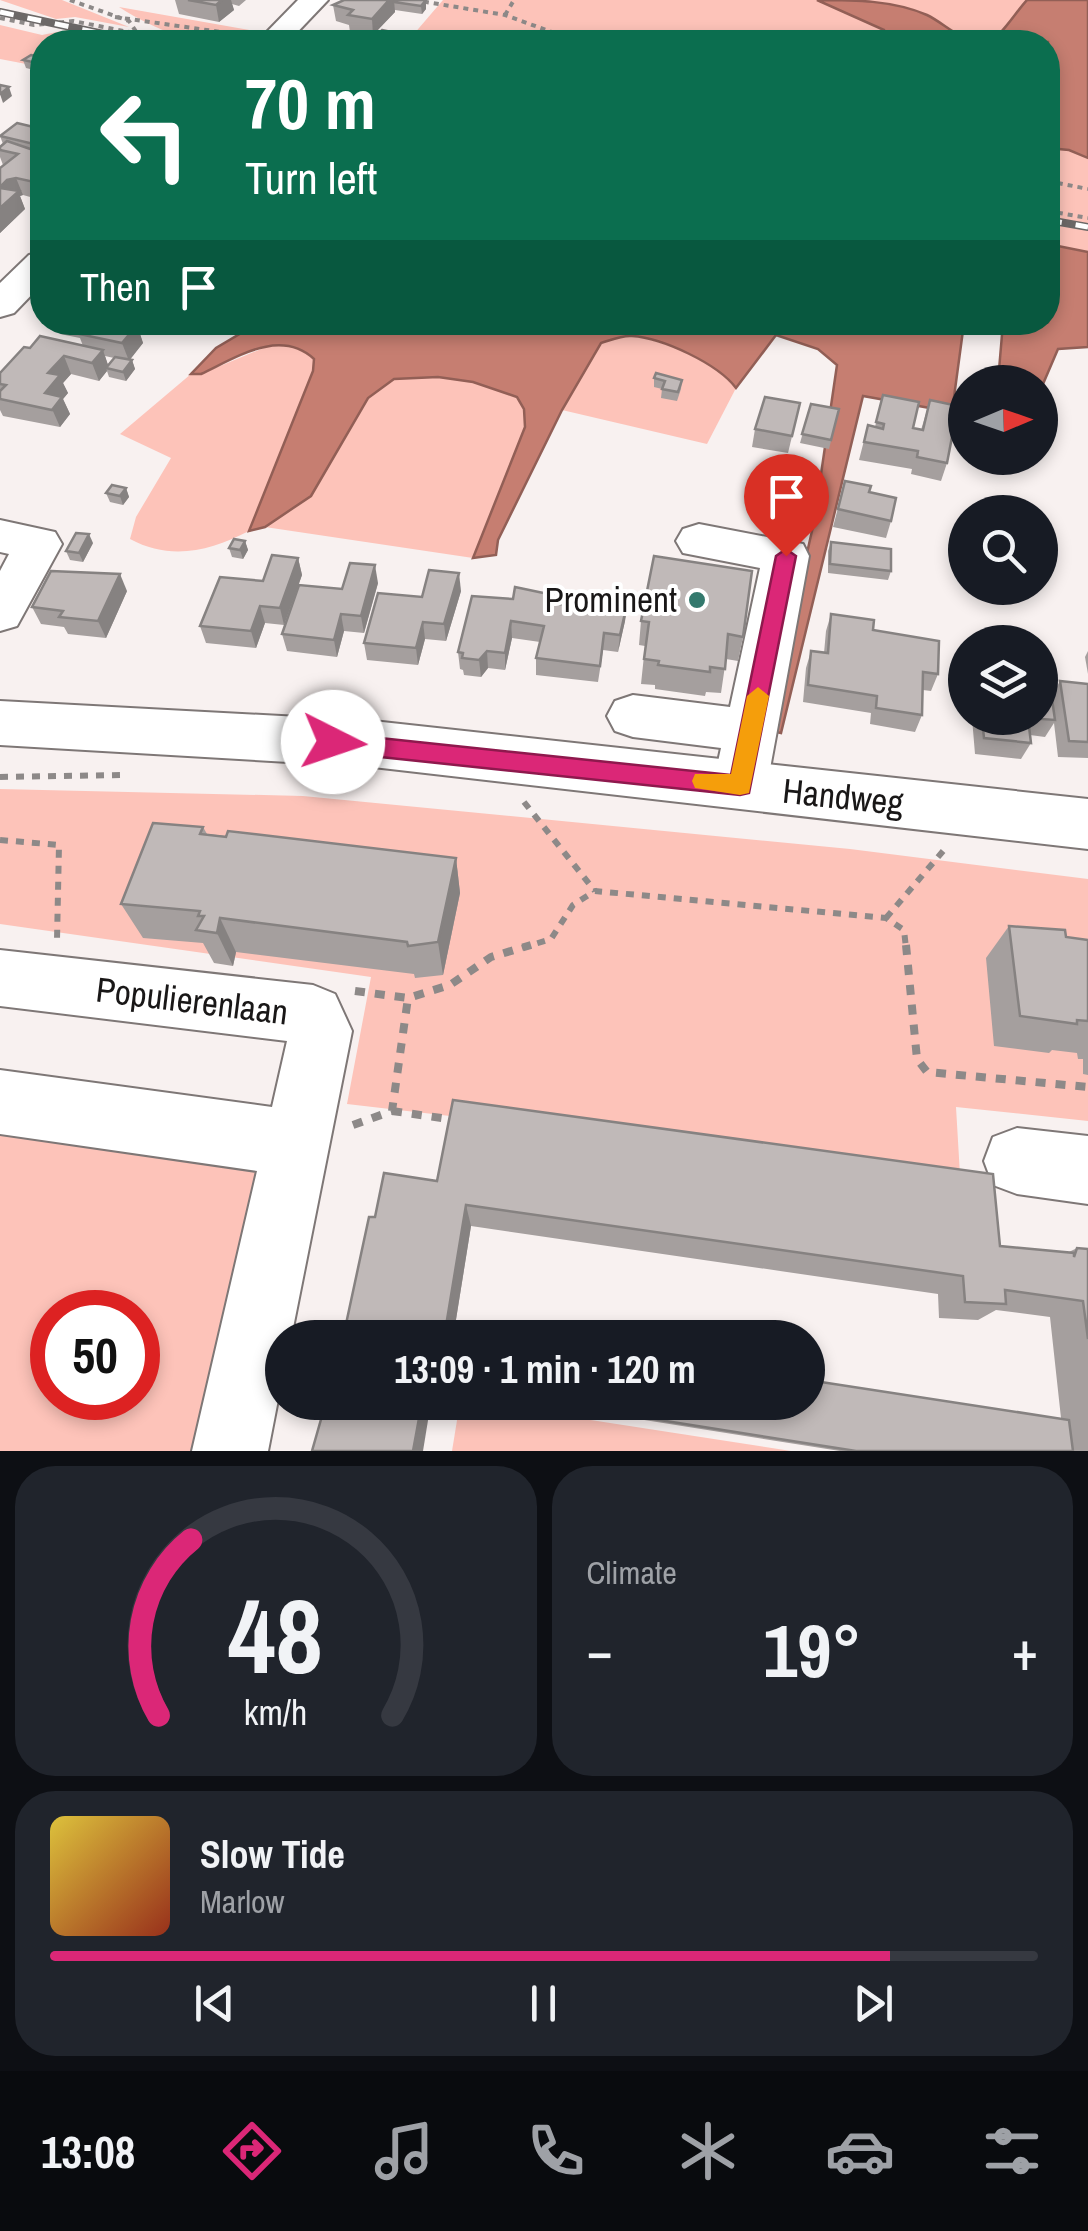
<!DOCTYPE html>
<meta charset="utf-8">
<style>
:root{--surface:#171b24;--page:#20242c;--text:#f1f3f6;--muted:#9ea1a6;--line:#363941;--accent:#db2777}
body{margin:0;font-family:"Archivo Narrow",sans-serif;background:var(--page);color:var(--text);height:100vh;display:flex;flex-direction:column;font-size:38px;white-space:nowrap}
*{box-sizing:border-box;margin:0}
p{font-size:32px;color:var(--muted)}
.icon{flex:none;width:55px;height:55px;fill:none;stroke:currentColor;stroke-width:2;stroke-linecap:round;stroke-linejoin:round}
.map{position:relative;height:1451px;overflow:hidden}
.sheet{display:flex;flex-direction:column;gap:15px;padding:15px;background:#0d0f14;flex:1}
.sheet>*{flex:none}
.top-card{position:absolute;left:30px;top:30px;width:1030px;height:305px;border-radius:40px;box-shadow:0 5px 15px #0003;background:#0b6e4f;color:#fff;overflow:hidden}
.needle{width:65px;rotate:88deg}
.tools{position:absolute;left:948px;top:365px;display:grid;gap:20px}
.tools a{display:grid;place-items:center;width:110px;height:110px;border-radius:50%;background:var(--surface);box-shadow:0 5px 15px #0003;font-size:50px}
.speed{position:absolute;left:30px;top:1290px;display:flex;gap:20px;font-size:50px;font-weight:700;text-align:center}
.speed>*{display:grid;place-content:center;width:130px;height:130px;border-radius:50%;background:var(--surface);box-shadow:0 5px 15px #0003;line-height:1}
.speed .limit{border:15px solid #d22;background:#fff;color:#111}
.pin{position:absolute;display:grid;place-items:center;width:85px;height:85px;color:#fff;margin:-102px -42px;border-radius:50% 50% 50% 0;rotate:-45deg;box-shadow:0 0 10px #0007}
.pin .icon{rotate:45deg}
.me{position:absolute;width:110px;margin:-55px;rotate:94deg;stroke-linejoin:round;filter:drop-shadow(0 0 8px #0008)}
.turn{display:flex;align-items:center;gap:35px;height:210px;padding:0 50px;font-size:45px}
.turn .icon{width:130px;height:130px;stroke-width:2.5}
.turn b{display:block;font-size:70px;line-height:85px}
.then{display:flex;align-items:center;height:95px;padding:0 50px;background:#0003;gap:20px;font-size:38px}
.big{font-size:75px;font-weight:700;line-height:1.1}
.sheet .card{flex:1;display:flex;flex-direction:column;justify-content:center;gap:15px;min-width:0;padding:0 35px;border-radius:40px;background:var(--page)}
.sheet .dial{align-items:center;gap:0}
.dial svg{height:260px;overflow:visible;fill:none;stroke:var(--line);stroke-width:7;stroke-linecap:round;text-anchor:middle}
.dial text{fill:var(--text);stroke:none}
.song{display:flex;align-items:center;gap:30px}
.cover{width:120px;height:120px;border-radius:15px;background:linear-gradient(135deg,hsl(50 70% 55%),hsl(10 70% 35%))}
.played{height:10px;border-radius:5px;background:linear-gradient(90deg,var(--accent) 85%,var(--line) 85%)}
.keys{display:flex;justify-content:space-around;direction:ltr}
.heat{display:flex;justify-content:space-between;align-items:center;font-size:55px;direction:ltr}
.sheet .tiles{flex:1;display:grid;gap:15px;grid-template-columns:1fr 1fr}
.card:last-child{grid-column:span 2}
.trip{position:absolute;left:265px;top:1320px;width:560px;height:100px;border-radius:50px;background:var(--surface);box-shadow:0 5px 15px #0003;font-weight:700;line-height:100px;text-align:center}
.tab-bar{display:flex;height:160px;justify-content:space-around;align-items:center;background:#090b0e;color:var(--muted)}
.tab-bar .icon{width:70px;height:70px}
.tab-bar .selected{color:var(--accent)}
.tab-bar b{font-size:45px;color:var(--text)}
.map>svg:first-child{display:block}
</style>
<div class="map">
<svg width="1088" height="1451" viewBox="0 0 1088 1451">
<rect width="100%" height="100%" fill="#f8f1f0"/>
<!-- green -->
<g fill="#fdc3b9" fill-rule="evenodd">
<polygon points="0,0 62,0 129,27 75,17 56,19"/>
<polygon points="443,0 1088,0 1088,254 1048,250 1048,42 407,42"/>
<path d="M119 7 255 31 243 42C192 43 162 34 119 7Z"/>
<polygon points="0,25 42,35 67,30 84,40 100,42 42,42 42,67 0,59"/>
<path d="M628 335C665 342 713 357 736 388L707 444 562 410 601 343Z"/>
<path d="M273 344 299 346 314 359 313 371 249 531C210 551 171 561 130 539L136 517 171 458 120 434 191 374H201Z"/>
<polygon points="438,377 473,382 517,397 524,409 525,427 473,558 265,527 311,496 368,398 394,379"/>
<polygon points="0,789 303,796 850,849 1088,879 1088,1121 956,1107 960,1175 347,1104 371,977 0,924"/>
<path d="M0 1127 276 1167 210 1451H0ZM52 1312H138V1398H52Z"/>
<polygon points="460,1402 481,1403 791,1451 452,1451"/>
</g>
<!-- water -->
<g fill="#c67e71" stroke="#925f56" stroke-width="2.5">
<path d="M817 0C853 0 893 0 927 15 948 25 964 47 991 40 1000 38 1018 9 1027 0H1088V158L1069 150 1048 148V42H888L884 30Z"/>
<polygon points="1048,244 1088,252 1088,347 1058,349 1040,391 1040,382 998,382 1003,323 1048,322"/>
<path d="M258 323H964L952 412 863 396 781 733 767 730 814 522 837 365 818 349 776 335 736 388C718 364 663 338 632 336 622 335 611 340 601 343L562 410 498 540 496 555 473 558 525 427 524 409 517 397 473 382 438 377 394 379 368 398 311 496 265 527 249 531 313 371 314 359C280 328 237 357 201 374H191L216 348Z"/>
</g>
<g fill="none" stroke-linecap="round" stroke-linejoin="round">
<!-- minor casing -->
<g stroke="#7e7776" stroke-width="4">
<g id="minor">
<polygon points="298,0 328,0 288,42 257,42"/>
<polygon points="42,252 42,284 14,313 0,317 0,283 29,255"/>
<polygon points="0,520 55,532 62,544 17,626 0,631 0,571 9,554 0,552"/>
<polygon points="699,524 803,544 809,556 767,785 759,801 740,808 721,801 713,785 721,748 633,737 615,731 607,716 615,701 633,695 730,707 760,568 683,553 676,541 683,529"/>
<polygon points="0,950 313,985 335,994 352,1031 291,1338 282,1338 282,1379 268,1451 192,1451 257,1171 0,1134 0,1070 272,1107 287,1041 0,1006"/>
<polygon points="1017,1128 1088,1136 1088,1204 1017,1194 993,1185 984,1161 993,1137"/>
</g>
</g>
<!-- major casing -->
<g stroke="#7e7776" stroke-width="4">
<polygon id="major" points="0,701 373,721 1088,799 1088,849 373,767 0,745"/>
</g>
<!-- path-far2 -->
<g stroke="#8d8988" stroke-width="4" stroke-dasharray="5 5" stroke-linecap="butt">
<polyline points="70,0 129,21 137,33"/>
<polyline points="414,0 505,15 579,42"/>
<polyline points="505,15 514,0"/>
<polyline points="115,17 242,35"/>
<polyline points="0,18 34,25 73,21 180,42"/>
<polyline points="1048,181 1088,189"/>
<polyline points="1048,211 1088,218"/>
</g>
<!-- path-far1 -->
<g stroke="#8d8988" stroke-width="6" stroke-dasharray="8 8" stroke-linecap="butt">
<polyline points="0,777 126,775"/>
<polyline points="524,802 595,891"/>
<polyline points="0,840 59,845 57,940"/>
<polyline points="886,918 944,850"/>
<polyline points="522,948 551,939 573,905 595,891 886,918 904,930 906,948"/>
</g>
<!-- path -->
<g stroke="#8d8988" stroke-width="8" stroke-dasharray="10 10" stroke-linecap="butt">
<polyline points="906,945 917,1059 927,1072 1088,1087"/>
<polyline points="355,991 408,998 450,985 491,957 531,945"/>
<polyline points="392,1111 455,1120"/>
<polyline points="353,1125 392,1111 408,998"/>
</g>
<!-- minor -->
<use href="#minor" fill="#fff" fill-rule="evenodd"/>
<!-- major -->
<use href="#major" fill="#fff" fill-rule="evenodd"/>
<!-- rail casing -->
<g stroke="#6c6867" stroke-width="8">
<g id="rail">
<polyline points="0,12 141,42"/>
<polyline points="1048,220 1088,227"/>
</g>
</g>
<!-- rail -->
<use href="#rail" stroke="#fff" stroke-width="5" stroke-dasharray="14" stroke-linecap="butt"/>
</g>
<!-- wall -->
<g fill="#a59f9e" fill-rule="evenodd">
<polygon points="175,0 246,0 239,6 232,4 234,10 219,22 179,14"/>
<polygon points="344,0 426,0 426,9 422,14 395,10 395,12 373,35 350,32 349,25 336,21 333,5"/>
<polygon points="42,58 42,72 26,68 23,60"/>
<polygon points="42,129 42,199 41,200 23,195 20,196 25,209 0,233 0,168 3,165 0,157 0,150 3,144 0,136"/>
<path d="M55 322H123L137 325 143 343 129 360H132L135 369 126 381 109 377 107 371 99 381 71 374 63 383 68 393 63 399 70 414 60 427 3 416 0 410V373L30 348 83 346 80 338 60 334ZM105 356 114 358 108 365Z"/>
<polygon points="654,378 682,380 681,389 677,401 661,398 662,389 654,387"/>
<polygon points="883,395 913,428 921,430 930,400 947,463 941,481 911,474 912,469 859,460 868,425 875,427"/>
<polygon points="800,403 788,453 752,447 755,429"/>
<polygon points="811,404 839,409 829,449 800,443"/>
<polygon points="845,481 869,492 891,521 886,538 833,527"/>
<polygon points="126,488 129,497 123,505 110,502 106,493"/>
<polygon points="245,541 248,550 243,559 232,557 229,548"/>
<polygon points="831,542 891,571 888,580 828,573 828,551"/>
<polygon points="93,543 83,562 70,560 66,551"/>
<polygon points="298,558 302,575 284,625 265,623 256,648 206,643 200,626"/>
<polygon points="378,583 364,633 344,631 337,657 287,651 282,634 342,589"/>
<polygon points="127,591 106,638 68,634 64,627 41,624 32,607"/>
<polygon points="461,591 446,641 425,639 418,665 367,660 364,643 422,597"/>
<polygon points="553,595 553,603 606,610 627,604 625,621 618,652 603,650 598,682 536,675 536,658 540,642 512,638 505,670 488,668 481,677 464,675 463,670 460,669 458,652 513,599"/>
<polygon points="831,614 873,630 938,674 931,691 923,690 922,715 915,732 870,724 871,713 803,702 806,668 811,651 824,653 826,631"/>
<polygon points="641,621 743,637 738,661 726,659 721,693 706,692 705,696 655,689 655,685 641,684 645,646 639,645"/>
<polygon points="1088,651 1088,674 1085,657"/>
<polygon points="1060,681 1088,684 1088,758 1058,757 1054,723 1045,737 1030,735 1031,743 1021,759 975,754 972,718 1040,718"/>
<polygon points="203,827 207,834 456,858 460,893 443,975 415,978 414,974 236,952 233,966 214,963 203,943 143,938 121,904"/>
<polygon points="1009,926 1066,937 1088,940 1088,1075 1083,1074 1083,1059 1078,1059 1077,1053 1052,1050 1049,1053 994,1046 986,958"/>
<polygon points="437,1181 1000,1246 1069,1252 1077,1248 1088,1249 1088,1451 840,1451 531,1402 808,1402 1061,1418 1050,1317 996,1310 978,1320 939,1318 938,1294 471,1226 455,1326 343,1338 375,1217"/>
</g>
<!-- shaded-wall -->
<g fill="#868281">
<polygon points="222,0 231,0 234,10 219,22 216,5"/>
<polygon points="389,0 394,0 395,12 373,35 372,19"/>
<polygon points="426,0 426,9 422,14 421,6"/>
<polygon points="396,33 396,42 387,42"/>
<polygon points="9,87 12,96 3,103 0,94"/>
<polygon points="42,176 42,199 41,200 34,182"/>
<polygon points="16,178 23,195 20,196 25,209 0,233 0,187 7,180"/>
<polygon points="137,325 143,343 129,361 122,343"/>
<polygon points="103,350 109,368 106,368 107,371 99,381 92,363"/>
<polygon points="64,356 71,374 63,383 68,393 63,399 70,414 60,427 45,393 48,373"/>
<polygon points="132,360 135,369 126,381 123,372"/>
<polygon points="126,488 129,497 123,505 120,496"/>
<polygon points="89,534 93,543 83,562 79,553"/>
<polygon points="245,541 248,550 243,559 240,550"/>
<polygon points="298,558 302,575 284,625 280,608"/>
<polygon points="375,565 378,583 364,633 361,616"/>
<polygon points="459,573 461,591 446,641 444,624"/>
<polygon points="120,574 127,591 106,638 98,621"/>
<polygon points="627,604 625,621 618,652 620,635"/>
<polygon points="260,606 265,623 256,648 251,631"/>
<polygon points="341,614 344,631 337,657 334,640"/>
<polygon points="511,621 512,638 505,670 505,653"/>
<polygon points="423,622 425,639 418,665 416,648"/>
<polygon points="487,651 488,668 481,677 479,660"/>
<polygon points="456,858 460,893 443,975 438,942"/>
<polygon points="220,918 236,952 233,966 217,933"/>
<polygon points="466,1205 471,1226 453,1338 444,1338"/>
<polygon points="422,1402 431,1402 423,1451 413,1451"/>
</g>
<!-- building -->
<g fill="#c0b9b8" stroke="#868281" stroke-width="2.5">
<polygon points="188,0 222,0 216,5"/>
<polygon points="344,0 389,0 372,19 348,15 353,10 333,5"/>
<polygon points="395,0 426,0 421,6 394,2"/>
<polygon points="382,30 396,33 387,42 372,41"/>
<polygon points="31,55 42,58 42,64 23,60"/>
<polygon points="0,85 9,87 0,94"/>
<polygon points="17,123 42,129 42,146 0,136"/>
<polygon points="7,141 42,153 42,176 34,182 16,178 7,180 0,187 0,168 18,154 0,150 0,147"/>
<polygon points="0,188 19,191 0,208"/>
<polygon points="79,322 123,322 137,325 122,343 79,334 75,327"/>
<polygon points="40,336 103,350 92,363 64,356 48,373 60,375 45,393 62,397 52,410 0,399 0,391 6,385 0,384 0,373 24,347 30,348"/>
<polygon points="115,357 132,360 123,372 106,368"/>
<polygon points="656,373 682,380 678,392 662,389 665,381 654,378"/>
<polygon points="883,395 919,402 913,428 923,430 930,400 958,406 947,463 917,457 918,451 864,442 868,425 883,429 884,424 876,422"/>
<polygon points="765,397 800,403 792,436 755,429"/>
<polygon points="811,404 839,409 831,440 802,434"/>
<polygon points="845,481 871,486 869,492 896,498 891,521 838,509"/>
<polygon points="112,485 126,488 120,496 106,493"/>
<polygon points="76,533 89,534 79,553 66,551"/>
<polygon points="234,539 245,541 240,550 229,548"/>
<polygon points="831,542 891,549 891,571 830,564"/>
<polygon points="272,555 298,558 280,608 260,606 251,631 200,626 220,577 263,581"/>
<polygon points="654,556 752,571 743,637 728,634 725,669 710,667 710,672 658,665 659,661 644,659 649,622 641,621"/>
<polygon points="350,563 375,565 361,616 341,614 334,640 282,634 299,585 342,589"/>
<polygon points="429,570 459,573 444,624 423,622 416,648 364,643 378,593 422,597"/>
<polygon points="51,571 120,574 98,621 59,617 63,611 32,607"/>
<polygon points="515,587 553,595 551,603 606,610 607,602 627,604 620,635 604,633 600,666 536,658 544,626 511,621 505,653 487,651 479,660 462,658 463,653 458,652 472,596 513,599"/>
<polygon points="831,614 874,620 873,630 939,641 938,674 923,672 922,715 876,708 877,696 808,685 811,651 828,653"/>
<polygon points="1040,656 1046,657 1055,720 1028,718 1031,743 984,738 982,718 1040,718"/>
<polygon points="1060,681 1088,684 1088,742 1069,741"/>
<polygon points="153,823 203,827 200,834 226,837 228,831 456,858 438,942 408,946 407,942 220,918 217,933 196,930 204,916 198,916 200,911 121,904"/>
<polygon points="1009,926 1065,930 1066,937 1088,940 1088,1021 1077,1020 1077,1024 1020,1016"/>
<polygon points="453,1100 993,1174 1000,1246 1074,1253 1074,1257 1077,1248 1088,1249 1088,1339 1083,1301 1005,1290 1006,1304 965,1302 963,1276 466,1205 444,1338 343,1338 369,1217 375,1217 384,1173 437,1181"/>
<polygon points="453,1326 530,1338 451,1338"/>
<polygon points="808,1380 1069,1420 1073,1451 856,1451 546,1402 808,1402"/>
<polygon points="330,1402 422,1402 413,1451 312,1451 322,1416 327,1417"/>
</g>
<!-- route -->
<polygon fill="#db2777" stroke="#8e194d" stroke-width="2.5" points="786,549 796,556 749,793 740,795 333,752 325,749 322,742 325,736 333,733 731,775 776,556"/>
<!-- slow -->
<polygon fill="#f59e0b" points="758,687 769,696 749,793 740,795 695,788 692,781 695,774 731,774 747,696"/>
<!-- markers -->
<circle fill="#34796d" stroke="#fff" stroke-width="4" cx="697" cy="600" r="10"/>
<g text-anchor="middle" stroke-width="8" stroke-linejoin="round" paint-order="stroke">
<!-- poi labels -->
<g font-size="35" fill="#191717" stroke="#fff" text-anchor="end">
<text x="677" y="612">Prominent</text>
</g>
<!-- street labels -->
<g font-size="35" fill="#191717" stroke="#fff">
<text transform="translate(843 797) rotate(6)" y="12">Handweg</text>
<text transform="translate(192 1001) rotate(7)" y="12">Populierenlaan</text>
</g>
</g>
</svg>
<div class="tools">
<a><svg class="needle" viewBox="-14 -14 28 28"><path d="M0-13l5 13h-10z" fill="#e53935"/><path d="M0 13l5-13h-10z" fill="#9ea1a6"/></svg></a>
<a><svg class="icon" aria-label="search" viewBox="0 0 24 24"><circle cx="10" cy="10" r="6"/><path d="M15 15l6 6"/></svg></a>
<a><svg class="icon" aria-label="layers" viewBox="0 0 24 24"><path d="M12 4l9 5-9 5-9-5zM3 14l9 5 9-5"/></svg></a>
</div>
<div class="speed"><div class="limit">50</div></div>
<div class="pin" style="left:786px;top:556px;background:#d93025"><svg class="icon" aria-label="arrive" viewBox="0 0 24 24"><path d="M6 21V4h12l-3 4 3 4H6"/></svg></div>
<svg class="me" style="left:333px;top:742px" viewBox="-20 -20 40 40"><circle r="19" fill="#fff"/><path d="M0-13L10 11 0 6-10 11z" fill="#db2777"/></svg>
<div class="trip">13:09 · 1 min · 120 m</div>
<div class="top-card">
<div class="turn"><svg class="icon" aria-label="left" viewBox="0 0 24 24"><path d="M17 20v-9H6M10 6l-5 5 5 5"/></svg><div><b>70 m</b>Turn left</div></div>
<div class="then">Then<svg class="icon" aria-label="arrive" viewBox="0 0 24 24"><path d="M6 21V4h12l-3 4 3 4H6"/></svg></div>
</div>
</div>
<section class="sheet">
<div class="tiles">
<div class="card dial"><svg viewBox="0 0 100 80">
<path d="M14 69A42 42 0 1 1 86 69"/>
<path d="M14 69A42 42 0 0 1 24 15" stroke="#db2777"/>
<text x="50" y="56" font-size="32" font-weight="700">48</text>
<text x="50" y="72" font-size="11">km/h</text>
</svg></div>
<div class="card"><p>Climate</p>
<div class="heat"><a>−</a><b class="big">19°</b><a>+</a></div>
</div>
<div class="card">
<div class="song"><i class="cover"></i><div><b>Slow Tide</b><p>Marlow</p></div></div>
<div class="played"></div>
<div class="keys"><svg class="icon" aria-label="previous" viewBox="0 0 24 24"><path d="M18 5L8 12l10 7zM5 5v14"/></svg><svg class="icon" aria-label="pause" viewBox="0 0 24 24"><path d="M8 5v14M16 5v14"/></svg><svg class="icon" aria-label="next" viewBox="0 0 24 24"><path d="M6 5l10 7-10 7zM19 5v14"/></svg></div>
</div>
</div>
</section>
<nav class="tab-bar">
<b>13:08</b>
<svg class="icon selected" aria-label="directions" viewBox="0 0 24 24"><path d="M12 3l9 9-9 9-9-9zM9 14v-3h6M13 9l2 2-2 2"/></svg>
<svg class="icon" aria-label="music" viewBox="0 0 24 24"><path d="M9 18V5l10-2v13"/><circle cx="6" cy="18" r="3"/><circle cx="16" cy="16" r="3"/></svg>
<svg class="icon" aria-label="phone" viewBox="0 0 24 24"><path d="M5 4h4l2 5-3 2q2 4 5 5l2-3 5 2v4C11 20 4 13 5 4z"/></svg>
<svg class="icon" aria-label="climate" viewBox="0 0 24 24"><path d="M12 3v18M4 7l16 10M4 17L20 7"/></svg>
<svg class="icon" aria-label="car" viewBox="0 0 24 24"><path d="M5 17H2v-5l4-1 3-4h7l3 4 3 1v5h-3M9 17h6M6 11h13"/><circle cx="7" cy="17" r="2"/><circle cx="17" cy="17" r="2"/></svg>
<svg class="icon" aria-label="filters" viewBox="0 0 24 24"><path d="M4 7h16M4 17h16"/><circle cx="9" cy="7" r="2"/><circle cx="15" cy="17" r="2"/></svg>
</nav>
